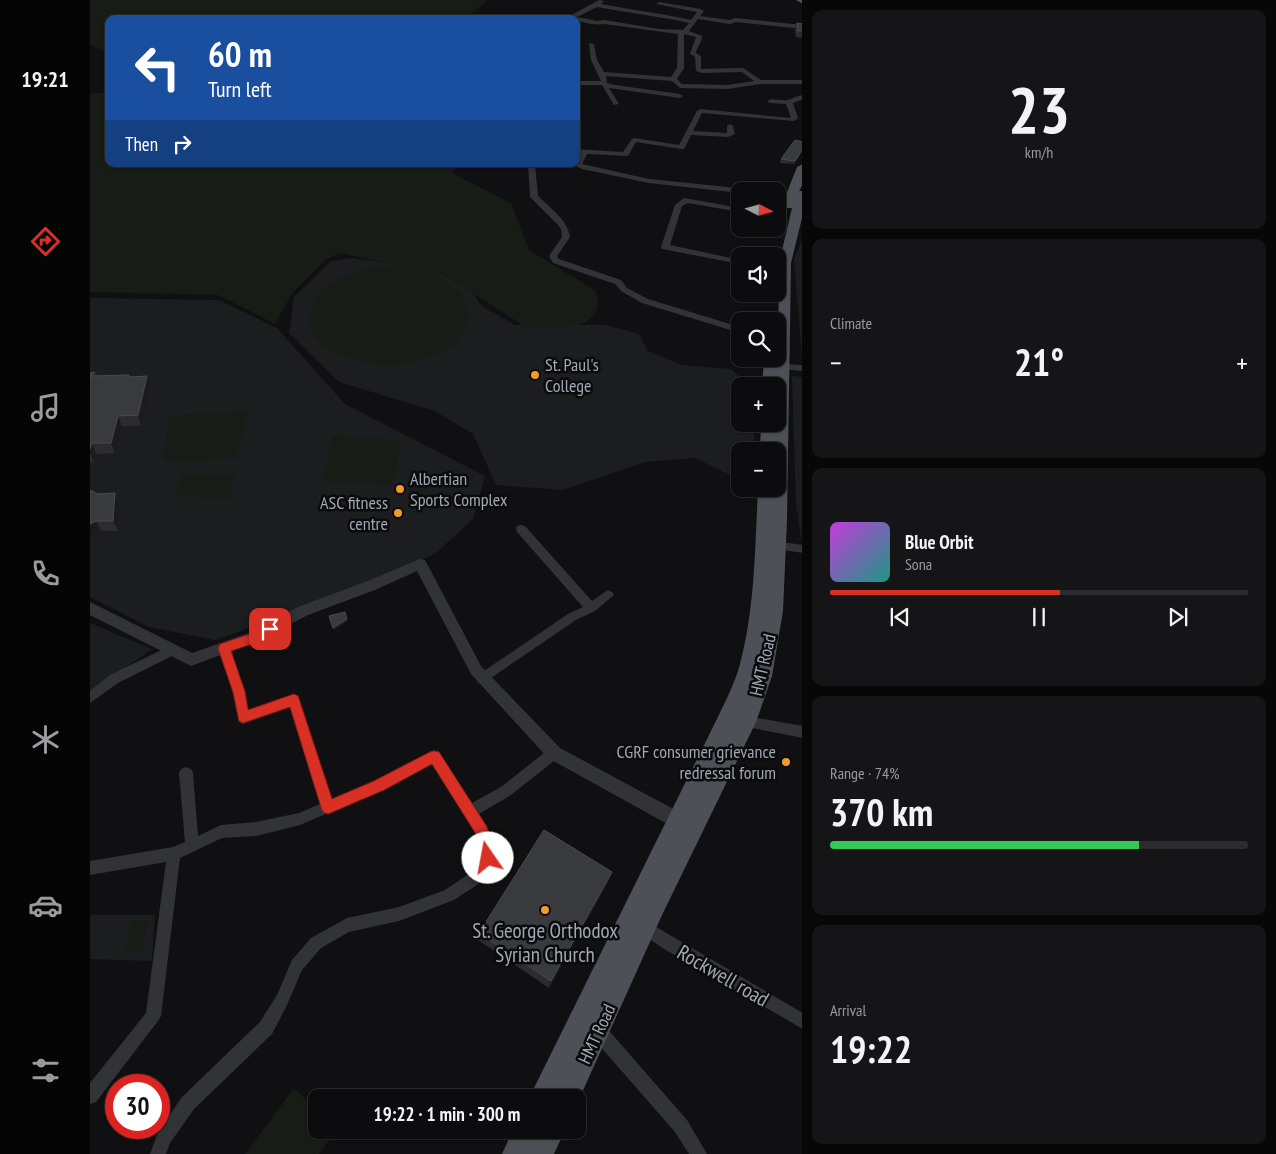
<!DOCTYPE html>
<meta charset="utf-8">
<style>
:root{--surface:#0c0c0e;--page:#151517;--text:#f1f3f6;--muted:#9a9b9e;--line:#2c2c2e;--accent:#d93025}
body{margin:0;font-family:"PT Sans Narrow",sans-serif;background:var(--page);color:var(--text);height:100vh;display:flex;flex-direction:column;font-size:19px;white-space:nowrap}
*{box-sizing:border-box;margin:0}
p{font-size:16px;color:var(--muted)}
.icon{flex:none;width:28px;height:28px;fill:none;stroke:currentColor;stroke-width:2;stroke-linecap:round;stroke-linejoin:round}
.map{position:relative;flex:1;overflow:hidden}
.sheet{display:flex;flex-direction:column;gap:10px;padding:10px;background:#070708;width:474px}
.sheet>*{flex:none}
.guide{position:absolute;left:15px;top:15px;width:475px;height:152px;border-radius:10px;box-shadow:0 1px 4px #0004,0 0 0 1px var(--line);background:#1a4fa0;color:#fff;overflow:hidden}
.needle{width:32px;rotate:96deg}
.buttons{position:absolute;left:641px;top:182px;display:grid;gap:10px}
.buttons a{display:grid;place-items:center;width:55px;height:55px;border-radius:10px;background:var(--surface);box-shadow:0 1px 4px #0004,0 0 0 1px var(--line);font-size:25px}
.speed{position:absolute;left:15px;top:1074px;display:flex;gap:10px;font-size:25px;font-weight:700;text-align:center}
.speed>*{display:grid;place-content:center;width:65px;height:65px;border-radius:50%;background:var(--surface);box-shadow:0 1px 4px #0004,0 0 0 1px var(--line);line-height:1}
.speed .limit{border:8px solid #d22;background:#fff;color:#111}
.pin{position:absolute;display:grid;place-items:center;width:42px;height:42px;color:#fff;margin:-21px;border-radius:10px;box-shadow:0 2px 8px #0006}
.me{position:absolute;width:55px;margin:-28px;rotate:348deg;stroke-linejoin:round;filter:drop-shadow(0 0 4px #0008)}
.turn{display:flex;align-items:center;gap:18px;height:105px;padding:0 20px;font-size:22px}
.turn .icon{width:65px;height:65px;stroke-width:2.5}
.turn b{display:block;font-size:35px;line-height:42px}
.then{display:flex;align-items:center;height:48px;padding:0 20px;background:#0003;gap:10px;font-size:19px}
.big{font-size:38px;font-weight:700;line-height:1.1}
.sheet .widget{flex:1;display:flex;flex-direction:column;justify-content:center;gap:8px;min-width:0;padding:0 18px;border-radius:10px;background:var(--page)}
.sheet .dial{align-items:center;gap:0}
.dial b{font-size:65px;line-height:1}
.song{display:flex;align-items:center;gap:15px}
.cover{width:60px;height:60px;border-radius:8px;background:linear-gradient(135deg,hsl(290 70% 55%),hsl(170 70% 35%))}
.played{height:5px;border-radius:2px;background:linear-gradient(90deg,var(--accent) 55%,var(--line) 55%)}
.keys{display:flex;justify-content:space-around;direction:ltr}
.heat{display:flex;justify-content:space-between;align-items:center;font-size:28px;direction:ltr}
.charge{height:8px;border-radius:4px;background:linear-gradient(90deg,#34c759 74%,var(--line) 0)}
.trip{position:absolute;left:218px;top:1089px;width:278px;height:50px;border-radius:10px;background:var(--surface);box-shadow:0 1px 4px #0004,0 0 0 1px var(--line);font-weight:700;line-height:50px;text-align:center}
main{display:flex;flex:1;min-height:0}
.tabs{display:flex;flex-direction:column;width:90px;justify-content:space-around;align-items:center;background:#050506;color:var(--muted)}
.tabs .icon{width:35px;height:35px}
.tabs .active{color:var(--accent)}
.tabs b{font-size:22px;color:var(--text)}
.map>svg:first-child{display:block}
</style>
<main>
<nav class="tabs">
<b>19:21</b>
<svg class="icon active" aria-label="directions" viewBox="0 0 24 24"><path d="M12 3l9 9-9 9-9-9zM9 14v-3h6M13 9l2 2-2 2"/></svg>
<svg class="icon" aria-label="music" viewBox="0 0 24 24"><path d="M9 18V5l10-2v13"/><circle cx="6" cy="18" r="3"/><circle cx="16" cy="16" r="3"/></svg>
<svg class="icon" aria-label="phone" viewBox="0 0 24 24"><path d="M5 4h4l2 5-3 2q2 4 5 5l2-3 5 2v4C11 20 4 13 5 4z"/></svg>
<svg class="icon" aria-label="climate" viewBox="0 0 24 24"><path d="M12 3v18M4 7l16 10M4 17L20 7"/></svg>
<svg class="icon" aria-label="car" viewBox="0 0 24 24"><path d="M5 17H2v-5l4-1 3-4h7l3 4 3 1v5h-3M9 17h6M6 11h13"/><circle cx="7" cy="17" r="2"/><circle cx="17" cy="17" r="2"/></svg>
<svg class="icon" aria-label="filters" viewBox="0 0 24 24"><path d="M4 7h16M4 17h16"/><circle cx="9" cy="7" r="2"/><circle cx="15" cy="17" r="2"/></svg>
</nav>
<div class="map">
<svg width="713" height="1154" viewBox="0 0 713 1154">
<rect width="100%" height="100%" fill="#101012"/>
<!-- built -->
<g fill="#1c1d1f">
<polygon points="712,239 712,358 704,260"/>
<polygon points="261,258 341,269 378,286 392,306 425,325 516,325 549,334 558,351 592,365 641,369 660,386 650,386 650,424 665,424 663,451 650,451 650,469 642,476 605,458 555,462 473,490 406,485 383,434 345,411 249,382 199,333 204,297 241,261"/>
<polygon points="0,298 129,300 187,328 255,404 395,476 383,519 346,553 287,582 125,640 59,627 0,597"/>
<polygon points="702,376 712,377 712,544 706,504"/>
<polygon points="0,623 62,649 0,693"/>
<polygon points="0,915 65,915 62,961 0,959"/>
</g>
<!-- green -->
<g fill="#171c17">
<polygon points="0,0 395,0 397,1 374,19 19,19 19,53 0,45"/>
<path d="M19 92V164H367L362 173 421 203 439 250 506 291 508 303 505 314 495 323 475 328H437L356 276 341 273C351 280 364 284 372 295 377 302 378 311 377 320 367 372 266 375 232 344 225 338 218 328 219 318 223 284 261 270 291 267 298 267 307 268 313 267L250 253 235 260 203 292 185 324 128 295 0 292V94Z"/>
<polygon points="157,412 147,458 73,461 79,416"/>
<polygon points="243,436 311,440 303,484 233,481"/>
<polygon points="93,474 145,476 139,499 85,496"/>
<polygon points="58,920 52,951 35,951 42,921"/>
<polygon points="204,1088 226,1110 226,1130 246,1130 229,1154 155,1154"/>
</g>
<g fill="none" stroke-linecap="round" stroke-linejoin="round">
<!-- minor -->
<g fill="#313337" fill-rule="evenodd">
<path d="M509 0 514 1 511 4C541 10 571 13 601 20L607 12 566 4 569 2 611 9 614 11 610 16 639 20 645 18 713 25V29L646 22 640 24 608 19 599 31 612 36C612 43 607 46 606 53L611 56V69L653 68 671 80H713V84H670L638 89 590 88 582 81 516 76 517 83 525 85 590 94 593 96 590 98 519 88 529 104 524 105 512 85H486V81H511L501 60 499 43 504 44 507 60 514 72 581 77 587 68 588 34 514 24C501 26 487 20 476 18ZM507 7C537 13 569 16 599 23L593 30 569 29 514 20 507 21 487 17ZM594 34 606 37 600 54 605 57 606 71 612 73 652 72 664 81 638 85 592 84 587 79 594 68Z"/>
<path d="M713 95V99L703 103 708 118 704 121 612 113 603 131 637 133V126L640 124 643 126 645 134 638 137 601 135 594 149H591L546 142 538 156 497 154 492 164 559 179 657 189 661 191 650 193 559 183 492 169 484 165 490 153H486V149L533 152 542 139 544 138 589 145 607 111 610 109 701 118 696 104 680 103 677 101C683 97 690 101 697 100 702 99 706 96 713 95Z"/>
<path d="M438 164H445L448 196C460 208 478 220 480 237L467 256 469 259 531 280 537 288 558 299 650 327V333L552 303 531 291 525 284 463 263 459 256 472 237 471 229 468 225 440 197Z"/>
<polygon points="688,196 702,198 703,200 699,202 688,200"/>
<polygon points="594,198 650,208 650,212 598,203 592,206 580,245 650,260 650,264 572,249 571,247 585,205"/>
<polygon points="688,217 696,218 697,220 693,222 688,221"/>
<polygon points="693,364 713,365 713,371 690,369 688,367"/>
<polygon points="431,525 435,526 502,601 518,590 522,592 524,595 505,611 486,620 392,684 388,683 386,679 388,675 478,614 493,607 427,532 426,529 427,526"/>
<polygon points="682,541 713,545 713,553 678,548 677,545"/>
<polygon points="134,643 138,644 140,648 155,692 158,711 204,695 208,696 242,799 284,781 344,750 349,752 382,803 411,787 459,749 464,747 469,749 470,753 469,757 421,795 389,814 399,832 405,858 393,881 364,900 309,921 259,932 231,948 212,970 197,1005 182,1034 104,1109 80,1143 76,1154 60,1154 68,1132 92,1097 170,1022 187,995 202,960 221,938 257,918 309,907 355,890 383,871 391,857 386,834 342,764 294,789 210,825 166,836 132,838 90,858 71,1016 68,1021 6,1102 0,1104 0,1083 56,1013 76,862 0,875 0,861 83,847 95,842 89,773 91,769 96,767 101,769 103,773 108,836 131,825 166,822 209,813 230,804 200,707 153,724 149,722 143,692 128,648 130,644"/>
<polygon points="82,645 86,646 88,650 86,654 28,683 0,703 0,691 20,675"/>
<polygon points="656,716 713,726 713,738 652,726 650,722 652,718"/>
<polygon points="551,918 713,1013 713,1029 574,949 546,930 544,925 546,920"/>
<polygon points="508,1023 514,1025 597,1120 617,1154 599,1154 585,1132 502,1037 500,1031 502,1025"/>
</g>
<!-- tertiary -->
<polygon fill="#313337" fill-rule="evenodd" points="330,559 335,560 391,666 470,748 602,819 604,825 602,831 596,833 590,831 458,758 381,674 327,571 285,590 218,615 169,641 101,666 0,615 0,602 102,653 159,633 208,607 275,582"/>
<!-- primary -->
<g fill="#4d5056" fill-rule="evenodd">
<polygon points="706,0 713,0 713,4"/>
<path d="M713 164V184L709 191H713V214L701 263 697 520 693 611 682 676 666 722 573 913 486 1106V1098H439L623 727C633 706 644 686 650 664 665 608 665 546 668 489H688V451H670L671 424H688V386H672L674 359H688L689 263 702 208H694L692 205 707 167Z"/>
<polygon points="423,1130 475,1130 464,1154 412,1154"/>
</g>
</g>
<!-- wall -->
<g fill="#2c2c30">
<polygon points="707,23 713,24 713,38 706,37 705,30"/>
<polygon points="713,142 713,150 704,164 690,163 691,159"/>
<polygon points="5,372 6,376 39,377 61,387 51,426 32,426 25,453 6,454 4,462 0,462 0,373"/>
<polygon points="25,493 29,503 28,531 11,531 0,536 8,494"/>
<polygon points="519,880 459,988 388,940 389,933"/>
</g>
<!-- shaded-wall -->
<g fill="#1b1b1e">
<polygon points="57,376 61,387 51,426 48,415"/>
<polygon points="28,416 32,426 25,453 21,443"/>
<polygon points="2,443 6,454 4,462 0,453"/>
<polygon points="25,493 29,503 28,531 23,521"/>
<polygon points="6,521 11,531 0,536 0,524"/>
<polygon points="257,619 258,621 244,631 243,628"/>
<polygon points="522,872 519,880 459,988 461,981"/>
</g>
<!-- building -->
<g fill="#383a3e" stroke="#494b50">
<polygon points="707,23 713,24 713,31 708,31"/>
<polygon points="705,140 713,142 713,148 705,161 691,159"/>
<polygon points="5,372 1,376 39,375 39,377 57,376 48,415 28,416 21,443 2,443 0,449 0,373"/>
<polygon points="0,490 8,494 25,493 23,521 6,521 0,524"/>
<polygon points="255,612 257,619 243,628 239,616"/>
<polygon points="454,830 522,872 461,981 389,933"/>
</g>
<!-- route -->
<path fill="#d93025" stroke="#8d1f18" d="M180 624 184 625 186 629C179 641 154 646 141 651L155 692 158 710 204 694 208 696 242 799 284 781 340 752 344 751 349 752 397 827 405 858 403 863 398 865 393 863 386 834 342 764 294 790 238 814 233 812 231 807 200 707 153 723 149 721 143 692 128 648 130 644 160 634Z"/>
<!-- markers -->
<g fill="#f19c29" stroke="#0b0b0d" stroke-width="2">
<circle cx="445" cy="375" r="5"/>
<circle cx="310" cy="489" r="5"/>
<circle cx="308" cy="513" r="5"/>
<circle cx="696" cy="762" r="5"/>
<circle cx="455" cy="910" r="5"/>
</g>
<g text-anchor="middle" stroke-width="5" stroke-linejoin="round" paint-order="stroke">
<!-- poi labels -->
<g font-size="18" fill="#a1a8b3" stroke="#0b0b0d" text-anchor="start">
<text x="455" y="371">St. Paul's<tspan x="455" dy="21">College</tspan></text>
<text x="320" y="485">Albertian<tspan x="320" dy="21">Sports Complex</tspan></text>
<text x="298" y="509" text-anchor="end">ASC fitness<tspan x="298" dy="21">centre</tspan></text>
<text x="686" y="758" text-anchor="end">CGRF consumer grievance<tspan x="686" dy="21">redressal forum</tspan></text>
</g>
<!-- street labels -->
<g font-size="18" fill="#a1a8b3" stroke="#0b0b0d">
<text transform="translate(673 665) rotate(-77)" y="6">HMT Road</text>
<text transform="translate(507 1034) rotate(-65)" y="6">HMT Road</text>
</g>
<!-- near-poi labels -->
<g font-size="21" fill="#a1a8b3" stroke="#0b0b0d">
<text x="455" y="938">St. George Orthodox<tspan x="455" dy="24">Syrian Church</tspan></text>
</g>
<!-- near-street labels -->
<g font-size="21" fill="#a1a8b3" stroke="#0b0b0d">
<text transform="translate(633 976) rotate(30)" y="7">Rockwell road</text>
</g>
</g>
</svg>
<div class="buttons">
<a><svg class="needle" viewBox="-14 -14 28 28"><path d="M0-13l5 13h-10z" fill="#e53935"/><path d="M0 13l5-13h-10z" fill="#9a9b9e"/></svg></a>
<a><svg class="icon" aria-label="sound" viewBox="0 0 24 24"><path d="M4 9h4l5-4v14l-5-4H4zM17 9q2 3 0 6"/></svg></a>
<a><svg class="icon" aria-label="search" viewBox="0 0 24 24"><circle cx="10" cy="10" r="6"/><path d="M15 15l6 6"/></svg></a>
<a>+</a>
<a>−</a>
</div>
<div class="speed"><div class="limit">30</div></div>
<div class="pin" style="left:180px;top:629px;background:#d93025"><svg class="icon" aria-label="arrive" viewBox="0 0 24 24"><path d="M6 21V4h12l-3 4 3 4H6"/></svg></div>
<svg class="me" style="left:398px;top:858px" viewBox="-20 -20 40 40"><circle r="19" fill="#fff"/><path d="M0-13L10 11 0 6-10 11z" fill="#d93025"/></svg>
<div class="trip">19:22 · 1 min · 300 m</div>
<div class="guide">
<div class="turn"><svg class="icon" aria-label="left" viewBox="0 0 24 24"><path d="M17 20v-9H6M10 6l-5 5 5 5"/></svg><div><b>60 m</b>Turn left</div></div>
<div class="then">Then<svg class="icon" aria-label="right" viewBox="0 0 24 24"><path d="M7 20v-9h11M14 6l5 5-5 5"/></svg></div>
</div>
</div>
<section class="sheet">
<div class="widget dial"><b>23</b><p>km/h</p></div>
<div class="widget"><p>Climate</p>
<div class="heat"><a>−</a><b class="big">21°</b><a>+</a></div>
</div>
<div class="widget">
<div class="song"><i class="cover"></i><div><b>Blue Orbit</b><p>Sona</p></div></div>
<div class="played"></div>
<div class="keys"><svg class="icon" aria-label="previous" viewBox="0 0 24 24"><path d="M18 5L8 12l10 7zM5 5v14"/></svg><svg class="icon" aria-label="pause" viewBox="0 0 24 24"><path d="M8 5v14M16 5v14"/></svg><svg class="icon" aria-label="next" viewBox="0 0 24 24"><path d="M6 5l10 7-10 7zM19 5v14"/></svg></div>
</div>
<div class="widget"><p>Range · 74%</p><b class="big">370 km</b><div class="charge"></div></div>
<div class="widget"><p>Arrival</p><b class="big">19:22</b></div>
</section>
</main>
